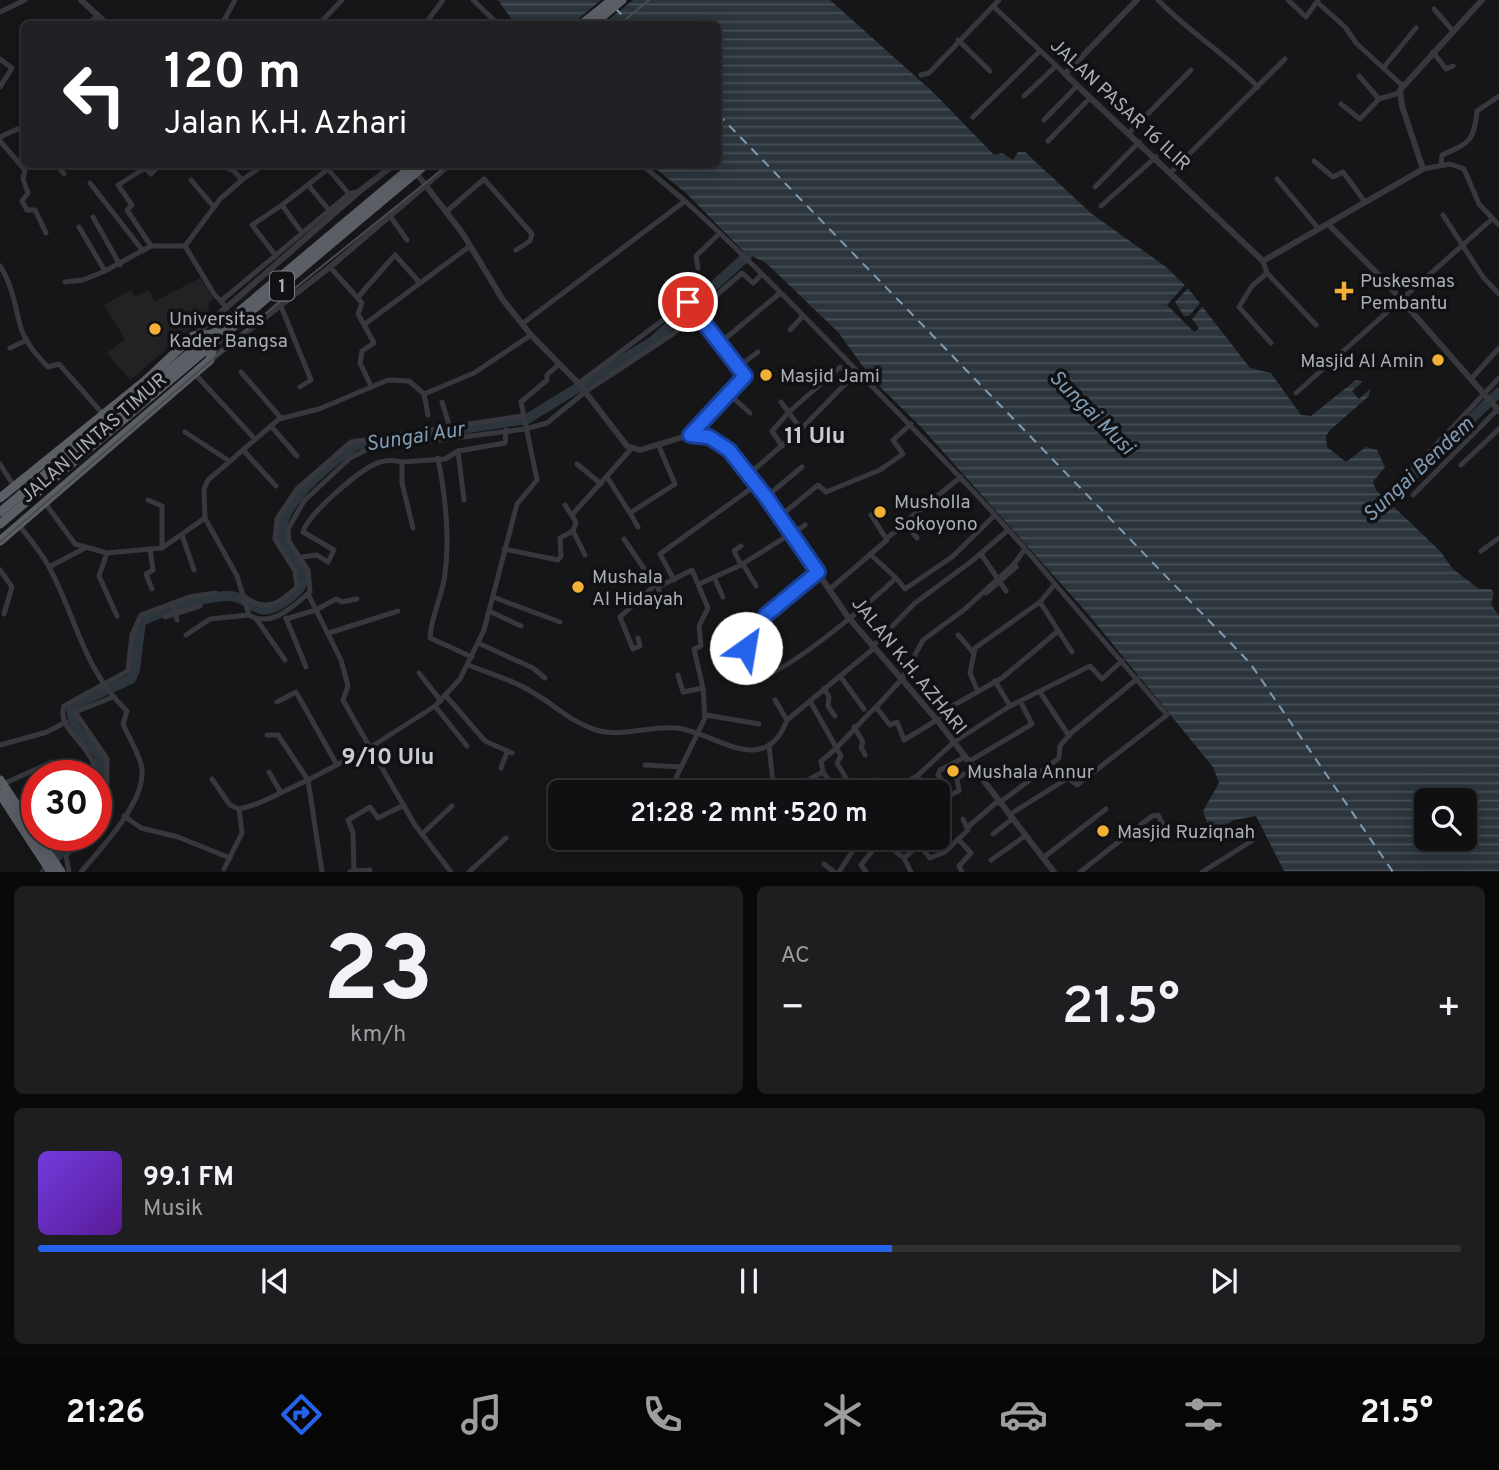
<!DOCTYPE html>
<html lang="id">
<meta charset="utf-8">
<style>
:root{--surface:#101012;--page:#1e1e20;--text:#f1f3f6;--muted:#9c9d9f;--line:#303032;--accent:#2563eb}
body{margin:0;font-family:Overpass,sans-serif;background:var(--page);color:var(--text);height:100vh;display:flex;flex-direction:column;font-size:26px;white-space:nowrap}
*{box-sizing:border-box;margin:0}
p{font-size:23px;color:var(--muted)}
.icon{flex:none;width:38px;height:38px;fill:none;stroke:currentColor;stroke-width:2;stroke-linecap:round;stroke-linejoin:round}
.map{position:relative;height:872px;overflow:hidden}
.panel{display:flex;flex-direction:column;gap:14px;padding:14px;background:#09090a;flex:1}
.panel>*{flex:none}
.banner{position:absolute;left:21px;top:21px;width:700px;height:147px;border-radius:10px;box-shadow:0 4px 18px #0003,0 0 0 2px var(--line);background:#202124;color:#fff;overflow:hidden}
.controls{position:absolute;left:1414px;top:788px;display:grid;gap:14px}
.controls a{display:grid;place-items:center;width:63px;height:63px;border-radius:10px;background:var(--surface);box-shadow:0 4px 18px #0003,0 0 0 2px var(--line);font-size:35px}
.speed{position:absolute;left:21px;top:760px;display:flex;gap:14px;font-size:35px;font-weight:700;text-align:center}
.speed>*{display:grid;place-content:center;width:91px;height:91px;border-radius:50%;background:var(--surface);box-shadow:0 4px 18px #0003,0 0 0 2px var(--line);line-height:1}
.speed .limit{border:10px solid #d22;background:#fff;color:#111}
.pin{position:absolute;display:grid;place-items:center;width:60px;height:60px;color:#fff;margin:-30px;border:4px solid #fff;border-radius:50%;box-shadow:0 2px 7px #0007}
.me{position:absolute;width:77px;margin:-38px;rotate:32deg;stroke-linejoin:round;filter:drop-shadow(0 0 5px #0008)}
.turn{display:flex;align-items:center;gap:24px;height:147px;padding:0 28px;font-size:32px}
.turn .icon{width:91px;height:91px;stroke-width:2.5}
.turn b{display:block;font-size:49px;line-height:60px}
.big{font-size:52px;font-weight:600;line-height:1.1}
.panel .widget{flex:1;display:flex;flex-direction:column;justify-content:center;gap:10px;min-width:0;padding:0 24px;border-radius:10px;background:var(--page)}
.panel .dial{align-items:center;gap:0}
.dial b{font-size:91px;line-height:1}
.song{display:flex;align-items:center;gap:21px}
.cover{width:84px;height:84px;border-radius:10px;background:linear-gradient(135deg,hsl(260 70% 55%),hsl(270 70% 35%))}
.played{height:7px;border-radius:4px;background:linear-gradient(90deg,var(--accent) 60%,var(--line) 60%)}
.keys{display:flex;justify-content:space-around;direction:ltr}
.heat{display:flex;justify-content:space-between;align-items:center;font-size:38px;direction:ltr}
.panel .tiles{flex:1;display:grid;gap:14px;grid-template-columns:1fr 1fr}
.widget:last-child{grid-column:span 2}
.trip{position:absolute;left:548px;top:780px;width:402px;height:70px;border-radius:10px;background:var(--surface);box-shadow:0 4px 18px #0003,0 0 0 2px var(--line);font-weight:600;line-height:70px;text-align:center}
.menu{display:flex;height:112px;justify-content:space-around;align-items:center;background:#060607;color:var(--muted)}
.menu .icon{width:49px;height:49px}
.menu .active{color:var(--accent)}
.menu b{font-size:32px;color:var(--text)}
.map>svg:first-child{display:block}
</style>
<div class="map">
<svg width="1499" height="872" viewBox="0 0 1499 872">
<defs>
<pattern id="water-rules" width="6" height="5" patternUnits="userSpaceOnUse" patternTransform="scale(1.75)"><rect width="6" height="5" fill="#2c353c"/><path d="M0 2.5h6" fill="none" stroke="#485056"/></pattern>
</defs>
<rect width="100%" height="100%" fill="#161618"/>
<!-- built -->
<polygon fill="#222225" points="200,278 213,299 209,303 208,314 130,380 107,353 125,339 104,305 131,290 135,297 149,290 155,301"/>
<!-- water -->
<path fill="url(#water-rules)" fill-rule="evenodd" d="M498 0H830L935 94 994 155 1002 153 1013 160 1018 152H1025L1092 214 1166 267 1188 288 1250 368 1271 373 1301 415 1311 416 1356 380 1370 384 1369 396 1330 430 1326 436 1327 447 1346 462 1366 447 1377 450 1385 467 1373 482 1376 490 1440 551 1453 569 1479 589H1491L1494 593 1491 604 1499 616V871H1284L1256 816 1234 820 1220 828 1208 825 1203 811 1219 783 1213 767 1088 614 921 427 872 379 838 332 766 263 744 252 686 193 651 165 718 164V24H515ZM1426 800H1465V838H1426Z"/>
<!-- pier -->
<g fill="#161618">
<polygon points="601,0 633,0 603,24 572,24"/>
<polygon points="1185,285 1188,288 1175,302 1184,316 1189,316 1202,301 1205,303 1192,319 1199,328 1194,332 1167,305"/>
<polygon points="1367,378 1374,385 1359,399 1352,391"/>
</g>
<g fill="none" stroke-linecap="round" stroke-linejoin="round">
<!-- river -->
<g stroke="#2c353c" stroke-width="10">
<polyline points="1378,510 1499,392"/>
<path d="M96 798 102 776 99 755 75 727 71 710 74 705 131 679 135 670 141 621C168 610 194 598 225 596 254 594 254 626 289 598 298 591 302 588 304 576 298 563 288 552 283 539 272 508 334 460 356 445L527 419 653 341 748 255"/>
<polyline points="45,872 74,835"/>
</g>
<!-- ferry -->
<g stroke="#7f9bb3" stroke-width="2" stroke-dasharray="9 7" stroke-linecap="butt">
<polyline points="615,8 631,24"/>
<polyline points="718,114 1250,663 1393,872"/>
</g>
<!-- minor -->
<g stroke="#37383d" stroke-width="5">
<polyline points="473,0 498,24"/>
<path d="M1158 0C1189 32 1227 55 1258 87"/>
<polyline points="1288,0 1306,17 1318,0"/>
<polyline points="1317,2 1345,27 1357,44 1403,86"/>
<polyline points="993,6 1065,74"/>
<polyline points="1434,9 1453,31"/>
<polyline points="0,12 25,0"/>
<polyline points="88,24 97,16"/>
<polyline points="222,24 235,0"/>
<polyline points="319,24 342,0"/>
<polyline points="425,24 443,0"/>
<polyline points="958,40 990,71"/>
<polyline points="1433,52 1446,69 1453,66"/>
<polyline points="0,59 12,68 0,87"/>
<polyline points="1384,67 1416,28"/>
<polyline points="921,75 929,73 999,0"/>
<polyline points="1359,76 1379,99"/>
<polyline points="1024,96 1056,66"/>
<polyline points="1341,104 1360,119 1379,99 1399,93"/>
<polyline points="973,117 1040,51"/>
<polyline points="1044,120 1077,86"/>
<polyline points="1129,133 1191,70"/>
<polyline points="0,137 24,126"/>
<polyline points="0,141 25,170 23,179 28,193 22,201 27,210 35,210 46,233"/>
<polyline points="1048,141 1089,99"/>
<polyline points="1314,161 1333,177 1343,172 1365,202"/>
<polyline points="56,164 64,174"/>
<polyline points="141,164 151,174 160,164"/>
<path d="M1441 165 1442 155C1470 143 1474 141 1477 111L1499 96"/>
<polyline points="145,168 118,185 132,205 127,210 151,246 185,246 220,199 242,180 234,171 216,164"/>
<polyline points="1423,169 1450,164 1464,169 1479,204 1499,225"/>
<polyline points="1171,172 1285,59"/>
<polyline points="1277,179 1318,228"/>
<polyline points="191,180 214,207"/>
<polyline points="242,180 265,164"/>
<polyline points="90,183 143,251"/>
<polyline points="308,185 329,210"/>
<polyline points="426,185 451,164"/>
<polyline points="1095,187 1139,142"/>
<path d="M685 201C747 257 805 317 863 377 929 445 995 511 1055 584L1040 602"/>
<polyline points="1101,206 1156,157"/>
<polyline points="446,212 484,179 532,234 530,241 516,250"/>
<polyline points="1443,215 1483,277 1499,294"/>
<polyline points="390,216 407,240"/>
<polyline points="93,217 120,265"/>
<polyline points="79,227 105,271 151,246"/>
<polyline points="302,233 282,205 328,169 349,194"/>
<polyline points="185,246 214,294 227,308"/>
<polyline points="276,256 252,225 282,205"/>
<polyline points="1263,261 1267,273 1316,325"/>
<path d="M0 266C12 284 15 305 20 325 24 340 37 356 48 367L59 364 102 413"/>
<polyline points="330,267 362,303 358,314 374,343 362,351 360,363 371,386"/>
<polyline points="698,268 696,256 720,233"/>
<polyline points="1267,273 1252,286 1239,307 1271,343"/>
<polyline points="65,282 83,280 105,271"/>
<polyline points="358,297 395,255 420,283"/>
<polyline points="221,301 349,194 360,191"/>
<polyline points="280,304 311,380 300,387"/>
<polyline points="697,312 742,273 753,283 760,276"/>
<polyline points="365,324 470,246"/>
<polyline points="522,324 685,201 641,164"/>
<polyline points="790,330 803,316"/>
<path d="M531 335 474 373 424 394 409 381 388 380 319 409 279 419 208 480 204 489 205 518 237 576 249 615C272 628 292 607 310 592L308 570 289 541 288 529 304 501 350 458 368 449 525 429 547 423 585 392 670 336 698 314"/>
<polyline points="721,342 779,294"/>
<polyline points="10,348 27,340"/>
<polyline points="739,366 758,352"/>
<polyline points="241,372 281,418"/>
<polyline points="194,373 255,439"/>
<polyline points="1471,379 1499,348"/>
<polyline points="579,383 687,302 745,376 690,435"/>
<polyline points="1296,393 1492,219"/>
<polyline points="424,394 428,415"/>
<polyline points="729,394 750,413"/>
<polyline points="442,402 450,428"/>
<polyline points="781,402 801,429"/>
<polyline points="271,426 297,456"/>
<polyline points="185,432 229,461"/>
<polyline points="782,446 772,431 789,412 840,367 853,376"/>
<polyline points="243,450 276,486"/>
<path d="M438 458C445 494 450 537 445 574 443 595 431 615 430 638L472 657"/>
<polyline points="0,464 14,486"/>
<polyline points="577,464 601,484"/>
<polyline points="1461,465 1499,429"/>
<polyline points="749,474 801,429 858,371"/>
<polyline points="607,477 630,513"/>
<polyline points="1399,484 1499,378"/>
<polyline points="1413,495 1498,409"/>
<polyline points="766,497 802,467"/>
<polyline points="148,500 162,506 162,548"/>
<polyline points="464,500 458,451 505,443 506,430"/>
<polyline points="45,503 75,544 107,553 162,548 205,518"/>
<polyline points="565,505 576,522 573,531 585,555"/>
<polyline points="572,515 631,449"/>
<polyline points="780,516 818,485 826,492 880,470 903,454 893,440 911,424"/>
<path d="M19 525C29 538 40 551 48 565 76 616 82 668 127 711L123 724C129 737 137 751 141 764 150 798 102 847 81 872"/>
<polyline points="638,527 630,513 675,484 658,444"/>
<polyline points="413,528 402,483 402,462 445,459 458,451"/>
<polyline points="792,534 805,525"/>
<polyline points="182,535 194,570"/>
<polyline points="887,538 904,525"/>
<polyline points="917,538 904,523 961,477"/>
<polyline points="624,539 655,585 620,617 633,649 640,646 638,638"/>
<polyline points="741,546 734,551 741,565"/>
<polyline points="150,549 153,570 146,574 152,589"/>
<polyline points="504,549 558,560 561,556 560,538 573,531"/>
<polyline points="1481,551 1499,538"/>
<polyline points="107,553 99,576 117,616"/>
<polyline points="870,554 896,578"/>
<polyline points="981,554 1006,591"/>
<path d="M302 557 317 555 328 562 334 550 303 532C308 514 361 468 380 462 387 460 394 460 402 462"/>
<polyline points="743,564 756,586"/>
<polyline points="49,567 85,548"/>
<polyline points="0,570 12,587 4,614"/>
<path d="M818 572 766 615 760 628 745 634 754 678C780 680 874 599 896 578L905 589 952 557 995 515"/>
<polyline points="714,577 723,597"/>
<polyline points="674,580 660,554 756,485"/>
<polyline points="699,584 741,565 792,533"/>
<polyline points="830,589 887,540 871,515"/>
<polyline points="986,593 1016,567"/>
<polyline points="308,594 341,660 348,686 343,700 353,718 415,825 451,872"/>
<path d="M245 597C266 613 280 603 297 587L295 571 275 539 277 519 297 489 351 442 522 416"/>
<polyline points="493,597 560,622"/>
<polyline points="661,600 658,587 692,570 708,608 699,626 701,646 694,649 703,688 683,692 678,675"/>
<polyline points="173,603 177,620"/>
<polyline points="489,611 521,626"/>
<polyline points="165,617 200,606"/>
<polyline points="286,618 306,667"/>
<polyline points="286,619 316,610 336,599 342,602 357,599"/>
<polyline points="257,620 285,660"/>
<polyline points="329,633 398,611"/>
<polyline points="186,635 210,619 249,615"/>
<polyline points="958,635 973,652"/>
<polyline points="478,643 533,668 545,678"/>
<polyline points="872,647 915,603 972,561 1008,530"/>
<path d="M468 665C491 674 516 681 537 695 557 707 573 723 596 730 622 738 651 725 677 728 714 732 765 780 787 720L873 649"/>
<polyline points="419,673 441,701"/>
<polyline points="840,676 864,709"/>
<polyline points="995,681 1010,706"/>
<polyline points="824,688 829,697 828,706 835,716"/>
<polyline points="978,692 970,673 975,648 1040,602 1072,652"/>
<polyline points="1040,692 1069,736"/>
<polyline points="446,696 485,741 512,753"/>
<polyline points="775,700 787,720"/>
<polyline points="810,701 841,756 837,763 855,793"/>
<polyline points="277,702 296,692 337,765"/>
<polyline points="435,706 467,746"/>
<polyline points="706,715 759,724"/>
<polyline points="937,719 954,705 1002,678 1058,631"/>
<polyline points="937,720 904,740 897,722 890,725 876,707 902,679 923,640 965,609 1014,564 1025,549"/>
<polyline points="854,727 863,742 861,747 865,755"/>
<polyline points="0,745 47,732 66,722"/>
<polyline points="769,745 774,793"/>
<polyline points="968,762 1032,724 1020,701"/>
<polyline points="645,765 681,767"/>
<polyline points="501,768 507,752"/>
<polyline points="269,772 280,791"/>
<path d="M823 772 821 761C842 746 857 724 876 707"/>
<polyline points="917,776 929,793"/>
<polyline points="212,779 230,805 239,809"/>
<path d="M96 782C100 747 55 732 64 706L128 671 132 635 141 615 189 597 216 593"/>
<polyline points="943,782 938,775 940,770 965,757"/>
<polyline points="3,784 52,762"/>
<polyline points="673,784 705,718 703,688"/>
<polyline points="784,793 823,772 838,792 850,784"/>
<polyline points="857,793 874,780 885,793"/>
<polyline points="889,793 917,776 954,742 1010,706 1090,666 1102,679 1122,661"/>
<polyline points="914,793 916,791"/>
<polyline points="938,801 959,791 957,778 974,769"/>
<polyline points="999,803 1059,758 1060,746 1070,734 1138,678"/>
<polyline points="1009,815 1068,778 1077,785 1167,715 1055,584"/>
<polyline points="96,816 107,792 107,759 75,712 113,697"/>
<polyline points="124,816 141,828 178,837 230,858"/>
<polyline points="968,827 998,801"/>
<polyline points="422,834 452,806"/>
<polyline points="993,834 1012,819"/>
<polyline points="805,838 812,849 823,838"/>
<polyline points="958,839 971,853 959,866 962,872"/>
<polyline points="880,840 904,858"/>
<polyline points="48,852 67,835"/>
<polyline points="1043,858 1106,809"/>
<polyline points="991,860 1025,836"/>
<polyline points="824,864 834,872"/>
<path d="M224 869 242 833 239 809C263 804 285 790 308 780L278 735H267"/>
<polyline points="354,871 370,870"/>
<polyline points="69,872 66,856 82,835"/>
<polyline points="322,872 308,780 371,747 435,706 460,679 484,630 517,504 537,480 521,402 547,380 547,375 559,364"/>
<polyline points="350,872 354,871 353,833 348,820 370,807 378,818 404,805"/>
<polyline points="469,872 506,838"/>
<polyline points="839,872 861,838"/>
<polyline points="866,872 861,865 881,840"/>
<polyline points="911,872 904,858 919,845 930,858 945,852 968,830 963,819"/>
<polyline points="1080,872 1152,816 1158,815 1166,830"/>
<polyline points="1202,872 1255,839"/>
</g>
<!-- tertiary -->
<g stroke="#37383d" stroke-width="6">
<polyline points="81,0 107,24"/>
<polyline points="1137,0 1065,74 1263,261 1423,169 1402,106 1400,90 1482,0"/>
<polyline points="414,170 463,234 503,300 531,335 580,385 627,446 640,450 690,435 701,435 715,439 729,450 766,497 848,617 937,720 1054,872"/>
<polyline points="1328,224 1382,278 1499,411"/>
<polyline points="195,335 361,190 395,164"/>
<polyline points="210,360 330,267 426,185"/>
</g>
<!-- trunk -->
<g stroke="#5b5e65" stroke-width="9">
<polyline points="582,24 612,0"/>
<polyline points="593,24 622,0"/>
<polyline points="0,498 146,380 193,336 213,334"/>
<polyline points="0,512 347,221"/>
<polyline points="0,524 352,226"/>
<polyline points="0,541 210,360 213,346"/>
<polyline points="0,780 61,872"/>
<polyline points="0,794 51,872"/>
</g>
<!-- tram -->
<g stroke="#4a4c52" stroke-width="2">
<polyline points="620,24 649,0"/>
<polyline points="0,542 300,284 449,164"/>
</g>
<!-- trunk-bridge -->
<g stroke="#5b5e65" stroke-width="9">
<polyline points="347,221 415,164"/>
<polyline points="352,226 426,164"/>
</g>
</g>
<g fill="none" stroke-linecap="round" stroke-linejoin="round">
<!-- route casing -->
<g stroke="#184099" stroke-width="18">
<polyline id="route" points="688,302 745,376 690,435 709,437 729,450 766,497 818,572 766,615 760,628 745,634 746,648"/>
</g>
<!-- route -->
<use href="#route" stroke="#2563eb" stroke-width="12"/>
</g>
<!-- markers -->
<g fill="#f2b134" stroke="#111113" stroke-width="2.5">
<path d="M1340.5 280.5h7v7h7v7h-7v7h-7v-7h-7v-7h7z"/>
<circle cx="155" cy="329" r="7"/>
<circle cx="1438" cy="360" r="7"/>
<circle cx="766" cy="375" r="7"/>
<circle cx="880" cy="512" r="7"/>
<circle cx="578" cy="587" r="7"/>
<circle cx="953" cy="771" r="7"/>
<circle cx="1103" cy="831" r="7"/>
</g>
<g text-anchor="middle" stroke-width="7" stroke-linejoin="round" paint-order="stroke">
<!-- shield labels -->
<rect fill="#111113" stroke="#7b7e86" stroke-width="2" x="270" y="271.5" width="24" height="29" rx="5"/>
<g font-size="18" font-weight="bold" fill="#a8adb8">
<text x="282" y="292">1</text>
</g>
<!-- street labels -->
<g font-size="19" fill="#a8adb8" stroke="#111113">
<text transform="translate(1121 104) rotate(43)" y="7">JALAN PASAR 16 ILIR</text>
<text transform="translate(93 437) rotate(-41)" y="7">JALAN LINTAS TIMUR</text>
<text transform="translate(910 665) rotate(51)" y="7">JALAN K.H. AZHARI</text>
</g>
<!-- poi labels -->
<g font-size="19" fill="#a8adb8" stroke="#111113" text-anchor="start">
<text x="1360" y="287">Puskesmas<tspan x="1360" dy="22">Pembantu</tspan></text>
<text x="169" y="325">Universitas<tspan x="169" dy="22">Kader Bangsa</tspan></text>
<text x="1424" y="367" text-anchor="end">Masjid Al Amin</text>
<text x="780" y="382">Masjid Jami</text>
<text x="894" y="508">Musholla<tspan x="894" dy="22">Sokoyono</tspan></text>
<text x="592" y="583">Mushala<tspan x="592" dy="22">Al Hidayah</tspan></text>
<text x="967" y="778">Mushala Annur</text>
<text x="1117" y="838">Masjid Ruziqnah</text>
</g>
<!-- water labels -->
<g font-size="21" font-style="italic" fill="#7f9bb3" stroke="#111113">
<text transform="translate(1092 412) rotate(45)" y="7">Sungai Musi</text>
<text transform="translate(415 436) rotate(-9)" y="7">Sungai Aur</text>
<text transform="translate(1418 469) rotate(-43)" y="7">Sungai Bendem</text>
</g>
<!-- quarter labels -->
<g font-size="23" font-weight="bold" fill="#c9ccd4" stroke="#111113">
<text x="815" y="443">11 Ulu</text>
<text x="388" y="764">9/10 Ulu</text>
</g>
</g>
</svg>
<div class="controls">
<a><svg class="icon" aria-label="search" viewBox="0 0 24 24"><circle cx="10" cy="10" r="6"/><path d="M15 15l6 6"/></svg></a>
</div>
<div class="speed"><div class="limit">30</div></div>
<div class="pin" style="left:688px;top:302px;background:#d93025"><svg class="icon" aria-label="arrive" viewBox="0 0 24 24"><path d="M6 21V4h12l-3 4 3 4H6"/></svg></div>
<svg class="me" style="left:746px;top:648px" viewBox="-20 -20 40 40"><circle r="19" fill="#fff"/><path d="M0-13L10 11 0 6-10 11z" fill="#2563eb"/></svg>
<div class="trip">21:28 · 2 mnt · 520 m</div>
<div class="banner">
<div class="turn"><svg class="icon" aria-label="left" viewBox="0 0 24 24"><path d="M17 20v-9H6M10 6l-5 5 5 5"/></svg><div><b>120 m</b>Jalan K.H. Azhari</div></div>
</div>
</div>
<section class="panel">
<div class="tiles">
<div class="widget dial"><b>23</b><p>km/h</p></div>
<div class="widget"><p>AC</p>
<div class="heat"><a>−</a><b class="big">21.5°</b><a>+</a></div>
</div>
<div class="widget">
<div class="song"><i class="cover"></i><div><b>99.1 FM</b><p>Musik</p></div></div>
<div class="played"></div>
<div class="keys"><svg class="icon" aria-label="previous" viewBox="0 0 24 24"><path d="M18 5L8 12l10 7zM5 5v14"/></svg><svg class="icon" aria-label="pause" viewBox="0 0 24 24"><path d="M8 5v14M16 5v14"/></svg><svg class="icon" aria-label="next" viewBox="0 0 24 24"><path d="M6 5l10 7-10 7zM19 5v14"/></svg></div>
</div>
</div>
</section>
<nav class="menu">
<b>21:26</b>
<svg class="icon active" aria-label="directions" viewBox="0 0 24 24"><path d="M12 3l9 9-9 9-9-9zM9 14v-3h6M13 9l2 2-2 2"/></svg>
<svg class="icon" aria-label="music" viewBox="0 0 24 24"><path d="M9 18V5l10-2v13"/><circle cx="6" cy="18" r="3"/><circle cx="16" cy="16" r="3"/></svg>
<svg class="icon" aria-label="phone" viewBox="0 0 24 24"><path d="M5 4h4l2 5-3 2q2 4 5 5l2-3 5 2v4C11 20 4 13 5 4z"/></svg>
<svg class="icon" aria-label="climate" viewBox="0 0 24 24"><path d="M12 3v18M4 7l16 10M4 17L20 7"/></svg>
<svg class="icon" aria-label="car" viewBox="0 0 24 24"><path d="M5 17H2v-5l4-1 3-4h7l3 4 3 1v5h-3M9 17h6M6 11h13"/><circle cx="7" cy="17" r="2"/><circle cx="17" cy="17" r="2"/></svg>
<svg class="icon" aria-label="filters" viewBox="0 0 24 24"><path d="M4 7h16M4 17h16"/><circle cx="9" cy="7" r="2"/><circle cx="15" cy="17" r="2"/></svg>
<b>21.5°</b>
</nav>
